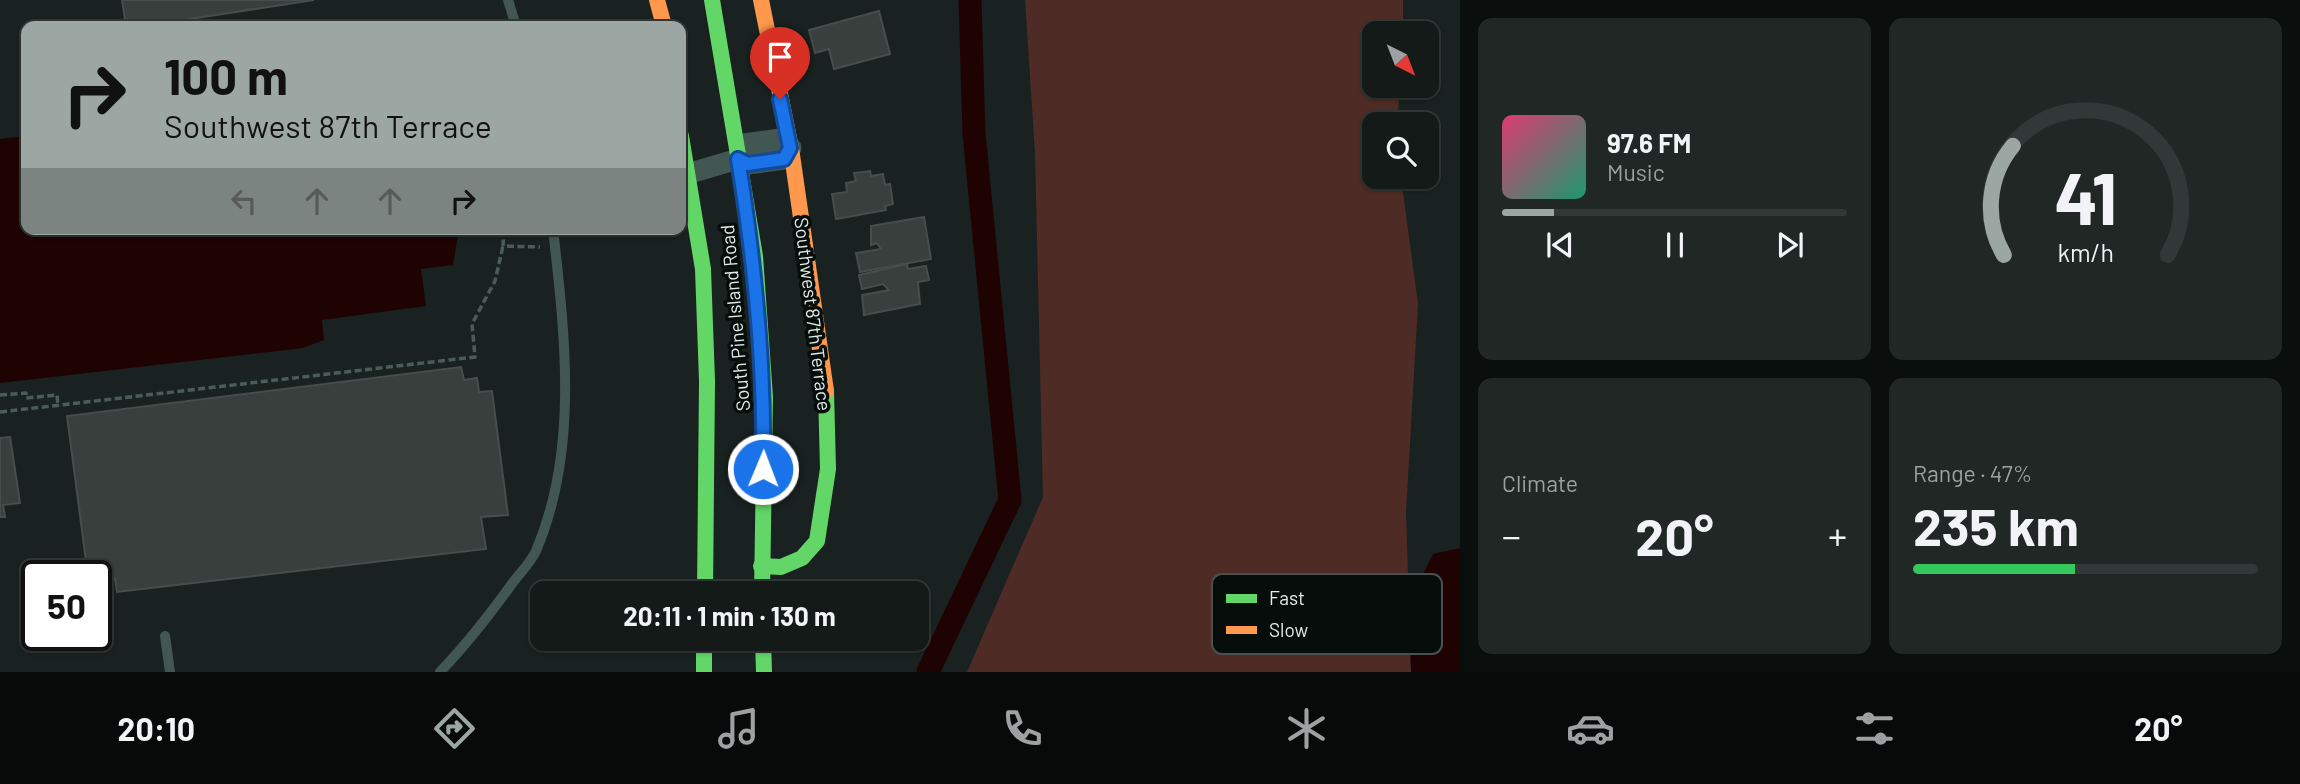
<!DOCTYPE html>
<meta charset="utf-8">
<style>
:root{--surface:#131a18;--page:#202725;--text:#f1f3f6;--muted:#9da1a2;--line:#323837;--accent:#9ca6a3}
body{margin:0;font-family:Barlow,sans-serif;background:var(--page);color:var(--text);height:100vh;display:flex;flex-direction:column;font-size:26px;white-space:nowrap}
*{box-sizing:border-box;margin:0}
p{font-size:23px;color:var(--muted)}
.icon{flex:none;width:38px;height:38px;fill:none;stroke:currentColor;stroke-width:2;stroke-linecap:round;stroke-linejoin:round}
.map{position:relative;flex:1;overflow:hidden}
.details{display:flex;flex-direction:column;gap:18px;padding:18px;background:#0a0e0d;width:840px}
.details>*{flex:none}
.banner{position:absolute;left:21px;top:21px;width:665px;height:214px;border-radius:14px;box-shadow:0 2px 5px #0004,0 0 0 2px var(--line);background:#9ca6a3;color:#111;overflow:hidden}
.needle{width:46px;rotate:138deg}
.fabs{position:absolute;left:1362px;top:21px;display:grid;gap:14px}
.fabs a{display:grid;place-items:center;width:77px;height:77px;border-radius:14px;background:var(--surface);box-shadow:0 2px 5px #0004,0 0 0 2px var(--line);font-size:35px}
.speed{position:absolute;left:21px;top:560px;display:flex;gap:14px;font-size:35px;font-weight:700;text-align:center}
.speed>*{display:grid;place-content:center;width:91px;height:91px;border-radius:50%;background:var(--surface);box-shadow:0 2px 5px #0004,0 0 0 2px var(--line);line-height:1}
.speed .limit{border:4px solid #111;border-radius:10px;background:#fff;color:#111}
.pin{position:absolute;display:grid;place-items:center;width:60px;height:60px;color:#fff;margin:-72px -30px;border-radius:50% 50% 50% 0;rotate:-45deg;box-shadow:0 0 7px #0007}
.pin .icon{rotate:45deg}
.me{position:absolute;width:77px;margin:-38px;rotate:1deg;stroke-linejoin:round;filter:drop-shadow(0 0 5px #0008)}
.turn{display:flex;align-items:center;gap:24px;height:147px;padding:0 28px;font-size:32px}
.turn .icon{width:91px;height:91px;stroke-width:2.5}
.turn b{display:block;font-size:49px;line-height:60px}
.lanes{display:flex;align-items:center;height:66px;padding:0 28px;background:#0003;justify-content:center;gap:35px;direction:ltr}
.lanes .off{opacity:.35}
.big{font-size:52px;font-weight:700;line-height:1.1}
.details .tile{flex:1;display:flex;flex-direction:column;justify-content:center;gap:10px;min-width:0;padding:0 24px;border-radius:14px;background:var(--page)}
.details .dial{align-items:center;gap:0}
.dial svg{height:182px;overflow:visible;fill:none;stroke:var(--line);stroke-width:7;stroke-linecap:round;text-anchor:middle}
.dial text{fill:var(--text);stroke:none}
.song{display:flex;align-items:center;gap:21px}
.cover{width:84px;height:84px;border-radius:10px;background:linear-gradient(135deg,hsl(340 70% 55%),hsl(160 70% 35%))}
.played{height:7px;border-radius:4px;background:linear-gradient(90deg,var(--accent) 15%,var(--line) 15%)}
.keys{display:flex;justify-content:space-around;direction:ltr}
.heat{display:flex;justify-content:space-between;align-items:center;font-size:38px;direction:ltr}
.charge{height:10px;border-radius:5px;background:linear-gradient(90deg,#34c759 47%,var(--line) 0)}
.details .tiles{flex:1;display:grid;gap:18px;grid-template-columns:repeat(2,1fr)}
.trip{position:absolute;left:530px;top:581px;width:399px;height:70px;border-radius:14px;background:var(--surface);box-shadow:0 2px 5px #0004,0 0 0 2px var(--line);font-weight:700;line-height:70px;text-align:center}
.dock{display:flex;height:112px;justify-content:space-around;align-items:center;background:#080a0a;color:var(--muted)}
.dock .icon{width:49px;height:49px}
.dock .current{color:var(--accent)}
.dock b{font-size:32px;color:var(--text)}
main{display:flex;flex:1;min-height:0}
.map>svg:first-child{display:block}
</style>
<main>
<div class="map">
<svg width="1460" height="672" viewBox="0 0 1460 672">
<rect width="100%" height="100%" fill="#192220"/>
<!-- green -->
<polygon fill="#4f2b25" points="1025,0 1403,0 1403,33 1374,33 1374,86 1400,86 1397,124 1374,124 1374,177 1401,177 1418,304 1406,512 1411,672 967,672 1043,497 1035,153"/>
<!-- water -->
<g fill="#1f0303">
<polygon points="26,136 26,229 459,229 453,265 421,269 426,306 322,320 324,340 303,348 0,383 0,139"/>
<polygon points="1460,548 1460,672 1411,672 1409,602 1433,554"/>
</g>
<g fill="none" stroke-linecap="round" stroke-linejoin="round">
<!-- canal -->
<polyline stroke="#1f0303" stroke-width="23" points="928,672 1010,500 974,134 970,0"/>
</g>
<!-- building -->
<g fill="#383f3d" stroke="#464e4b" stroke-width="2">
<polygon points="122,0 314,0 144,26 126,26"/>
<polygon points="879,11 890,54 834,69 829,49 815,53 809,30"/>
<polygon points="870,171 871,176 883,174 885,185 890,184 893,204 885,206 886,210 836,219 832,194 847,192 846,183 856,181 854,173"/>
<polygon points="924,217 931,259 860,272 856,253 881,249 877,243 871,245 871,226"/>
<polygon points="907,264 908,269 926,266 929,280 918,282 920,304 864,315 862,295 889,290 883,284 862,289 859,275"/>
<polygon points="461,367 464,380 477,378 479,392 492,391 508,515 481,517 486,549 117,592 115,578 102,579 102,568 87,569 67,416"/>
<polygon points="10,437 20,503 3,505 5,517 0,517 0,438"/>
</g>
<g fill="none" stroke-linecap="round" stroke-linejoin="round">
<!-- path -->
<g stroke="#4b5b56" stroke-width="3.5" stroke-dasharray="7 3.5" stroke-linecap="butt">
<polyline points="504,229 503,246 540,247"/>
<polyline points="0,395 26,393 26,398 57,395 58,405"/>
<polyline points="0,412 475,357 472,324 495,281 503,246"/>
</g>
<!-- lane -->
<g stroke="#425751" stroke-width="10">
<polyline points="508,0 516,26"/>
<polyline points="165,636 170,672"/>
<path d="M440 672C467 644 491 613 514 581 521 572 531 562 536 551 579 450 565 335 553 229"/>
</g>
<!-- street -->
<polyline stroke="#425751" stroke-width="21" points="687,174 738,159 748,164 784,159 791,148 780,139 744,144 738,159"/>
<!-- fast -->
<g stroke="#63d668" stroke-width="16">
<polyline points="712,0 755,256 765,397 762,593"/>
<polyline points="681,136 703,269 707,381 705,593"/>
<polyline points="761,566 781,567 802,558 817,541 828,469 826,391"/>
<polyline points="704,639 704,672"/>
<polyline points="763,639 764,672"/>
</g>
<!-- slow -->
<g stroke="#ff974d" stroke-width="16">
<polyline points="657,0 664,26"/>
<polyline points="761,0 791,148 826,391"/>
</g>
</g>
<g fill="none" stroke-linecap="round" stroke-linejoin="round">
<!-- route casing -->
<g stroke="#114b97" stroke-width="18">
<path id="route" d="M763 469C765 363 755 263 738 159L748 164 784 159 790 148 780 99"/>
</g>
<!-- route -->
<use href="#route" stroke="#1a73e8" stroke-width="12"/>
</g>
<g text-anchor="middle" stroke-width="7" stroke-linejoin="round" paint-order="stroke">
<!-- street labels -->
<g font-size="19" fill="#e2ede9" stroke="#070d0b">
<text transform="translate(813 314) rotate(83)" y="7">Southwest 87th Terrace</text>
<text transform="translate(735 318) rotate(-95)" y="7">South Pine Island Road</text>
</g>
</g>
<!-- legend -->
<rect x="1212" y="574" width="230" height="80" rx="10" fill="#070d0b" stroke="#49504e" stroke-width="2"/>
<rect x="1226" y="594" width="31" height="9" fill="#63d668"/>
<rect x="1226" y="626" width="31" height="8" fill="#ff974d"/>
<g font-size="19" fill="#e2ede9">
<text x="1269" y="605">Fast</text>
<text x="1269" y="637">Slow</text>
</g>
</svg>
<div class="fabs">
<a><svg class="needle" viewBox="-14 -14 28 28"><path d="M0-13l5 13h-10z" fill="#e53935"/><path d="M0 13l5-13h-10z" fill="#9da1a2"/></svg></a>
<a><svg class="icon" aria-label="search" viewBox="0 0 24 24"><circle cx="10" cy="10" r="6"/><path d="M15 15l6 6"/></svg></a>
</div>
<div class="speed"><div class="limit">50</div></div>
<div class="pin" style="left:780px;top:99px;background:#d93025"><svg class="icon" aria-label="arrive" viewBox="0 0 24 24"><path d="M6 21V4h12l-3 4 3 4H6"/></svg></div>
<svg class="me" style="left:763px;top:469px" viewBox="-20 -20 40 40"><circle r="17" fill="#1a73e8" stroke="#fff" stroke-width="3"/><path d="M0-11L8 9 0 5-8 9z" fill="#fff"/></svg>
<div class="trip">20:11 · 1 min · 130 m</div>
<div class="banner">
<div class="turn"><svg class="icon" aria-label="right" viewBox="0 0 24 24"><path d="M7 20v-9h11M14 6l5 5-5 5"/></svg><div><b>100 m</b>Southwest 87th Terrace</div></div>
<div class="lanes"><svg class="icon off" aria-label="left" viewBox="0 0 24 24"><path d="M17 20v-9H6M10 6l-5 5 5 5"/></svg><svg class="icon off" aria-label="ahead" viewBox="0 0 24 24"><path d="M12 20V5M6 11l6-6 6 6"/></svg><svg class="icon off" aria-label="ahead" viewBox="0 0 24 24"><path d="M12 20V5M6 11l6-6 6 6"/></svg><svg class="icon" aria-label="right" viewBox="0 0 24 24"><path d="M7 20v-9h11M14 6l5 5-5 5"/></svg></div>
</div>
</div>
<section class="details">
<div class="tiles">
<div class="tile">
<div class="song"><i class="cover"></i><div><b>97.6 FM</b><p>Music</p></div></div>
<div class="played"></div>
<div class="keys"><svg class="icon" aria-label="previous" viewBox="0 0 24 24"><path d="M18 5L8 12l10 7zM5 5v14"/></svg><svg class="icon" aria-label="pause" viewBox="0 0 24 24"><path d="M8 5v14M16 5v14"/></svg><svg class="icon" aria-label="next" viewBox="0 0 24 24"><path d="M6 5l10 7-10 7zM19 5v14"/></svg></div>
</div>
<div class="tile dial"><svg viewBox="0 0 100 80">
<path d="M14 69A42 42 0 1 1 86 69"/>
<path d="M14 69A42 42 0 0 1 18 21" stroke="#9ca6a3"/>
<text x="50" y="56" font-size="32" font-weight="700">41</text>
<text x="50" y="72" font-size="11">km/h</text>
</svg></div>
<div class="tile"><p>Climate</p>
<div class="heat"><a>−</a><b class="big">20°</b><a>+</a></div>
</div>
<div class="tile"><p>Range · 47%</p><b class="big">235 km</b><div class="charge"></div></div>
</div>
</section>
</main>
<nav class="dock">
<b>20:10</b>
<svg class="icon current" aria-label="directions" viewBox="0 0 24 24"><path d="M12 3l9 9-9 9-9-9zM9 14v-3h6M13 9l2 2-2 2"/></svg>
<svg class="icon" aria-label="music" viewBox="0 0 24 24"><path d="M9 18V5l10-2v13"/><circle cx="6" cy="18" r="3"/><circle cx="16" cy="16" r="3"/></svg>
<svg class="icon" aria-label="phone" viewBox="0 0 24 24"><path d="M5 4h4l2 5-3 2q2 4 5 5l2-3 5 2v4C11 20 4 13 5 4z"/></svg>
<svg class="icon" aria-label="climate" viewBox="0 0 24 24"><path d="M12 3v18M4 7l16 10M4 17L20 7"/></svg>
<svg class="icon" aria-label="car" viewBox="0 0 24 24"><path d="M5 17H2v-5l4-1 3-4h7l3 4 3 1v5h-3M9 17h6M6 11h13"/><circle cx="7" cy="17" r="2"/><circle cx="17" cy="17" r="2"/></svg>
<svg class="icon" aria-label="filters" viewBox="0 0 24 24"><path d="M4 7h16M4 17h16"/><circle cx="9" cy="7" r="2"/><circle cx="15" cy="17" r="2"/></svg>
<b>20°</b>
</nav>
